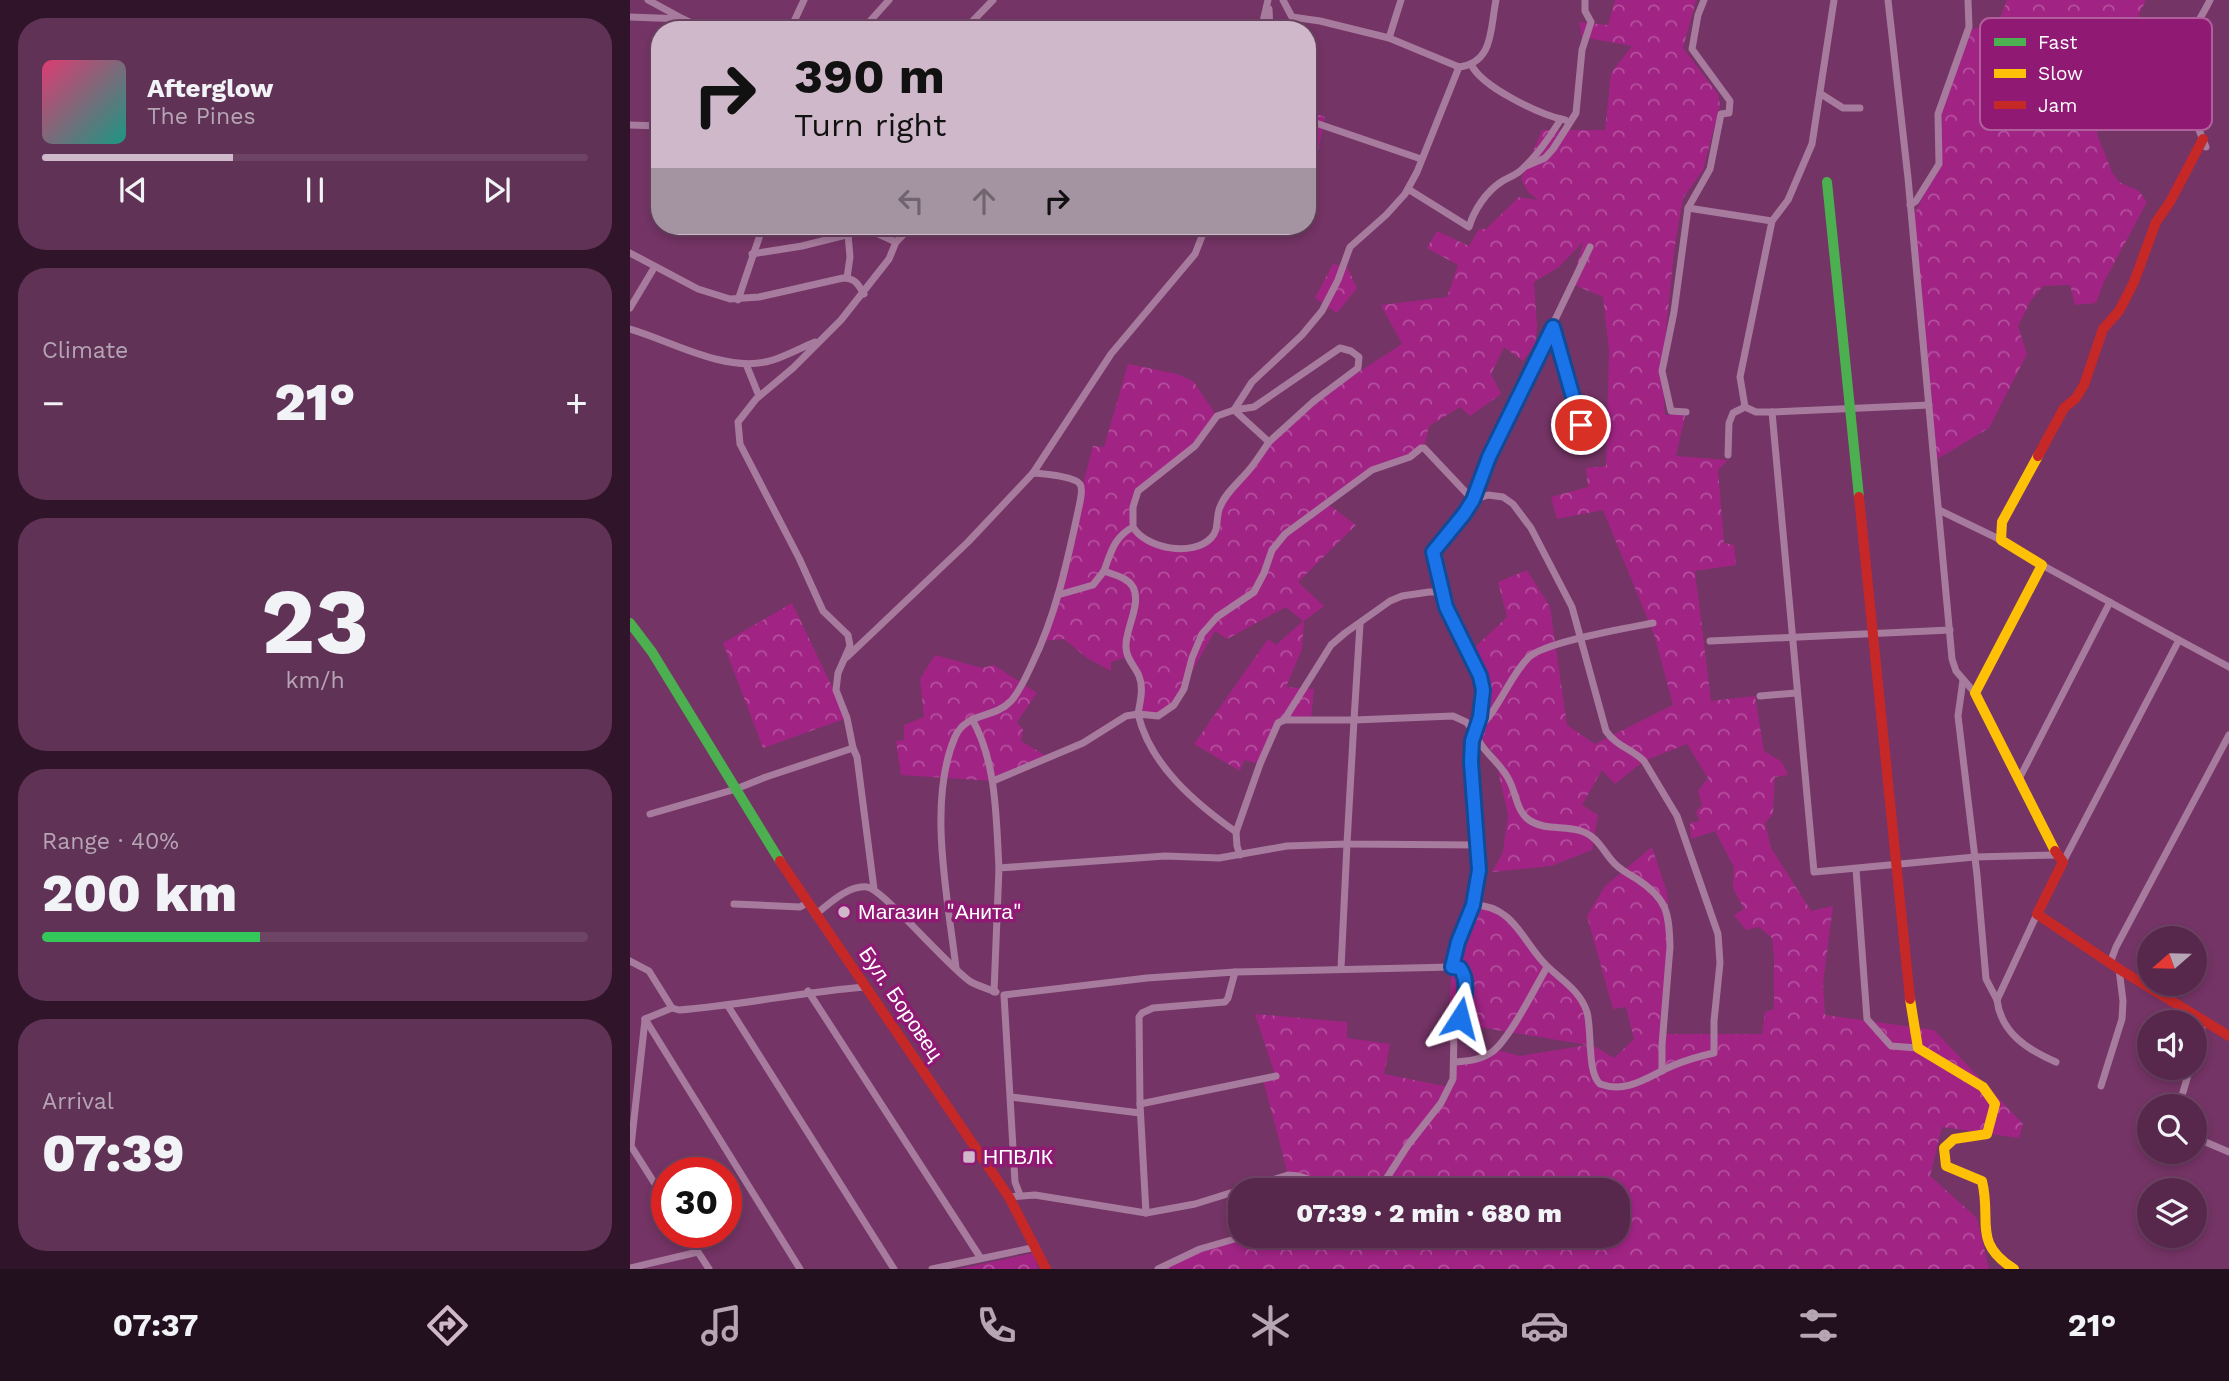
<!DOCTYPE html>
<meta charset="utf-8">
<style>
:root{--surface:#57274c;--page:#603356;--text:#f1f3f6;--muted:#b6a5b5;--line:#6d4464;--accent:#ceb8c9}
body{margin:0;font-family:"Work Sans",sans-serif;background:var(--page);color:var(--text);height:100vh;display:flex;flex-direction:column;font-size:26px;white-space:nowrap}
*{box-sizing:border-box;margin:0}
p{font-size:23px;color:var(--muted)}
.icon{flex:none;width:38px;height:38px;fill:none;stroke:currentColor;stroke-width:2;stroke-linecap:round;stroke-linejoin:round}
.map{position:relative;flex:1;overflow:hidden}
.panel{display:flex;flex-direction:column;gap:18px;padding:18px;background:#30152a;width:630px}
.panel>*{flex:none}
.guide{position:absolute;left:21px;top:21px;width:665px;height:214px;border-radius:28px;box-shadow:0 4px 10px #0003,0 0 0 2px var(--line);background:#ceb8c9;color:#111;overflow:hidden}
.needle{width:46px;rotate:250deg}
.buttons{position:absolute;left:1507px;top:926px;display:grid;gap:14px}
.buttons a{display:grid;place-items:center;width:70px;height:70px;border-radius:50%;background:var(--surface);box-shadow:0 4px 10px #0003,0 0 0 2px var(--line);font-size:35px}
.speed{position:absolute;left:21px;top:1157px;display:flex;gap:14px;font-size:35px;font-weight:700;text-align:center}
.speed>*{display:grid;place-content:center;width:91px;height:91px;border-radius:50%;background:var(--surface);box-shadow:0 4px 10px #0003,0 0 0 2px var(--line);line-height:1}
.speed .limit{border:10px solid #d22;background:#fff;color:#111}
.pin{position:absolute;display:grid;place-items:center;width:60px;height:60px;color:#fff;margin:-30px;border:4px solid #fff;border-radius:50%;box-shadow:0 2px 7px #0007}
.me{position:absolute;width:77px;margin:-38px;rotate:9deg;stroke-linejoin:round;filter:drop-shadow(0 0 5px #0008)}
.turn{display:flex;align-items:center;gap:24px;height:147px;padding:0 28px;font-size:32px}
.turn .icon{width:91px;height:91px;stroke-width:2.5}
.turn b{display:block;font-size:49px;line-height:60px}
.lanes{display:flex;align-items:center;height:66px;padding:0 28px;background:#0003;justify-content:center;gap:35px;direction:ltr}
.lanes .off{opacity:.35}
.big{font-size:52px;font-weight:800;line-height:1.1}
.panel .tile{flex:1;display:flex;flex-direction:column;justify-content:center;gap:10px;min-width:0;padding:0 24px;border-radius:28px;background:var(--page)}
.panel .dial{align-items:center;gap:0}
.dial b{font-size:91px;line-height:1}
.song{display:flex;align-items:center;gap:21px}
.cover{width:84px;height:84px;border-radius:10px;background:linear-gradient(135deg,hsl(340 70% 55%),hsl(170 70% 35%))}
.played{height:7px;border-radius:4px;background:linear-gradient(90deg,var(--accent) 35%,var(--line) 35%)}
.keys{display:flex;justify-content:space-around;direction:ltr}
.heat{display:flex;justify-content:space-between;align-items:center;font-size:38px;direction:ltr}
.charge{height:10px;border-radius:5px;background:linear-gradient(90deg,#34c759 40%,var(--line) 0)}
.trip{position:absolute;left:598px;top:1178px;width:402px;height:70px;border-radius:28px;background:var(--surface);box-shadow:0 4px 10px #0003,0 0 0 2px var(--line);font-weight:800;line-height:70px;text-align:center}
.dock{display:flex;height:112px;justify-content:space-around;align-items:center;background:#23101e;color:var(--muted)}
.dock .icon{width:49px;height:49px}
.dock .selected{color:var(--accent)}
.dock b{font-size:32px;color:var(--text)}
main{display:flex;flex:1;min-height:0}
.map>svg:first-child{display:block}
</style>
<main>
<section class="panel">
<div class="tile">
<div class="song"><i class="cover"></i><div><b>Afterglow</b><p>The Pines</p></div></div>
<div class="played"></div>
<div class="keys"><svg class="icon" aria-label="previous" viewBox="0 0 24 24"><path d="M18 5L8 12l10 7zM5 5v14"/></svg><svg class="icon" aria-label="pause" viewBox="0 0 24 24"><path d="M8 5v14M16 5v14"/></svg><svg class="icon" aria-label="next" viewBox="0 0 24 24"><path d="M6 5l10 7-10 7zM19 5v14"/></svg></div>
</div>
<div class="tile"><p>Climate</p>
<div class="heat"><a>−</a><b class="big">21°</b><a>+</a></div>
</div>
<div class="tile dial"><b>23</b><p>km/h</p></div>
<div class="tile"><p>Range · 40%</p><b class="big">200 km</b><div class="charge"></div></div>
<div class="tile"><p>Arrival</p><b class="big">07:39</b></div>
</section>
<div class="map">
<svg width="1599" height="1269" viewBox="0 0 1599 1269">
<defs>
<pattern id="forest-crowns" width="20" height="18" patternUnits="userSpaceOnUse" patternTransform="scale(1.75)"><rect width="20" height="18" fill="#a12485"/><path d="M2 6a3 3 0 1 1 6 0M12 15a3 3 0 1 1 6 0" fill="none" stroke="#b4509d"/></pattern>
</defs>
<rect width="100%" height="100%" fill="#743465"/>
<!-- forest -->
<g fill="url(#forest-crowns)">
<path d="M985 0H1066L1053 48 1088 94 1090 105 1073 170 1053 198 1044 251 1032 371 1035 415 1056 412 1046 456 1098 460 1088 470 1094 543 1104 545 1106 565 1065 571 1081 701 1125 696 1134 751 1152 762 1158 775 1145 777 1143 814 1135 823 1141 848 1181 911 1203 906 1193 983 1195 1015 1304 1030 1393 1124 1389 1138 1312 1127 1300 1176 1347 1218 1359 1269H526L613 1236H989V1190H662L633 1079 645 1075 625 1014 717 1022V1038L760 1044 754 1074 819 1087 825 1067 866 1050 890 1056 958 1045 818 1022 822 967 843 905 869 911 952 1000 962 1045 984 1058 1004 1039 996 1007 983 1009 957 916 975 886 1022 847 1037 892 1040 931 1033 1034H1132L1135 1012 1144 1009V957L1142 938 1129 927 1116 930 1104 915 1114 909 1103 888 1104 867 1085 831 1061 839 1060 823 1070 821 1066 812 1072 805 1068 791 1078 778 1057 744 1014 761 985 784 972 770 952 805 968 815 962 850 921 866 862 872 873 852 878 815 864 753 844 731 858 716C858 691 855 672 842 650L877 617 868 582 897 570 920 607 937 725 965 744 1043 705 1025 637 973 510 927 519 921 497 958 487 956 468 976 466 979 350 973 297 942 284 953 242 929 267 904 282 907 327 905 344 893 361 874 347 861 374 871 394 840 416 830 407 799 426 794 448 756 464 698 504 726 525 668 582 694 606 674 621 672 649 656 687 684 689 681 720 648 723 630 764 614 760 610 771 564 744 638 639 646 645 673 621 656 607 597 639 585 631C568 660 554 688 533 714H508L512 685 497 657 481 662V671L457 658 434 639 412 641 463 446 474 447 498 364 547 374 563 381 587 416 565 446 508 491 503 527 521 541 554 550 584 536 588 510 639 442 684 401 772 344 751 305 817 297 828 265 797 248 807 231 839 246 849 229H856L889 197 908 200 898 192 891 179 912 130H975L981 73 1002 46 952 37 949 22 978 25Z"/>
<polygon points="1377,0 1516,0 1488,57 1467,134 1482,172 1489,182 1509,191 1517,202 1474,282 1466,303 1445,305 1440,285 1413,286 1400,302 1388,326 1397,354 1359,428 1304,461 1283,217 1309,164 1312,112 1342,29 1367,26"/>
<polygon points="677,110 695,117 683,177 677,180"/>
<polygon points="703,264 717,267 727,288 707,313 685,298"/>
<polygon points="162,603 217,718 133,748 93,643"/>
<polygon points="305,655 352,668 364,665 407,693 387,722 393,729 391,741 418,757 363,781 271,775 266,741 274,740 274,725 294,717 290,679"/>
<polygon points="404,1253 408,1269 329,1269"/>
</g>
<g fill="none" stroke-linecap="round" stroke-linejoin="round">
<!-- street -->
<g stroke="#a77b9d" stroke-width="7">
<polyline points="1258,0 1278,178 1322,659 1326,671 1345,693"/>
<polyline points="639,9 640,30"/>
<polyline points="0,17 53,19 18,0"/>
<polyline points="53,19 77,30"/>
<polyline points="160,30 174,0"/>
<polyline points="232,30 259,0"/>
<polyline points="334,30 363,0"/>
<polyline points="631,30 638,0"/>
<polyline points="759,38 771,0"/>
<path d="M841 64C851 87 911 115 935 120"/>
<path d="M829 67C864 62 860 29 866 0"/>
<polyline points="1191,94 1213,108 1230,108"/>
<polyline points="677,120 791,159"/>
<polyline points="0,125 30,126"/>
<path d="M1576 147C1563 114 1543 78 1557 43 1563 28 1573 15 1580 0"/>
<polyline points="896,166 915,158 923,149 946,113 952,50 961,22 955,11 955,0"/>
<path d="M778 189 839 227C844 210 856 192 871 182 877 178 884 176 890 171 907 156 919 138 931 119"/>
<polyline points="1280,205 1286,201 1309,164 1308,114 1339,27 1338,0"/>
<polyline points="1058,208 1142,221"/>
<path d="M960 247 859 457 843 500 834 514 803 552 816 607 852 683 850 717 844 731C851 751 868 760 878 778 886 791 886 811 899 820 915 831 934 825 951 831 968 836 974 853 985 864 991 870 1000 875 1007 879 1037 899 1039 912 1040 947L1032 1045V1071"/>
<path d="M0 253 68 289 100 299 129 297 213 278C225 278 228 284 234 294"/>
<polyline points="122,254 172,246 228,232 246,233 266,242"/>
<polyline points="217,278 220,257 218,234"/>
<polyline points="108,300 133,226"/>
<polyline points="0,308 24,268"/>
<polyline points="923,327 956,444"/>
<path d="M0 329C41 341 92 371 135 362 149 360 170 348 185 342"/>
<polyline points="116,364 129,396"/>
<polyline points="1115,407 1126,412 1142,412 1299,405"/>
<polyline points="1056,412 1041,411 1032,371 1044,312 1058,208 1080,169 1091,114 1099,113 1100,101 1062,49 1068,15 1074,0"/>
<polyline points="1142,412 1184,872 1345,857 1427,855"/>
<polyline points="639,442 684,401 728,368 729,357 721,351 710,348 624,407 604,410 622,382 672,335 692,311 708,280 720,247 756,215 775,194 787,172 829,67 759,38 690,21 662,17 653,0"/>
<polyline points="1098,455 1099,423 1103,413 1115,407 1110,377 1142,221 1158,200 1182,144 1204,0"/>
<polyline points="403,473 481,354 565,254 576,226"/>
<polyline points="1309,510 1371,540"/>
<polyline points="1412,565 1549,640 1433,862"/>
<path d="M474 571C481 552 484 537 503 527 516 549 563 557 581 538 590 529 585 518 590 507 596 491 613 479 623 465 629 457 634 449 639 442L604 410 587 416 565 446 508 491 503 507V527"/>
<path d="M428 595 463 585 474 571C484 575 497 577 503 587 512 604 495 629 496 647 496 659 505 666 509 676 514 688 510 702 508 714L528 716 544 705 554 689 562 658 572 634 587 617 624 592 634 573 642 550 655 534 742 470 780 457 791 448H794L843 500"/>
<polyline points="730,624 724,720 823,716 836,722 844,731 841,762 847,845"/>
<polyline points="1549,640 1599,667"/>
<polyline points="1080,641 1320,630"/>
<path d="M217 657 338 542 403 473C413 474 444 476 450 484 453 489 451 496 450 502 438 558 427 613 402 664 396 677 390 691 381 701 364 719 336 712 325 737 297 802 318 899 326 968"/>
<polyline points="1333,680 1328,716 1347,875 1356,979 1367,1000 1407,914"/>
<polyline points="1130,696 1166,693"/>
<path d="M342 719C367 763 366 818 369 868"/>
<polyline points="654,720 701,645 715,633 760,601 772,596 799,592 806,592 812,595"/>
<path d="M847 729C870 709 877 680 898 658 913 642 997 628 1023 623"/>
<polyline points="223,748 217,718 206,690 208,673 220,646 218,635 193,611 169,558 110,444 108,422 126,399 163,368 211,320 259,259 266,242 282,226"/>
<polyline points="1389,779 1480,602"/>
<path d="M363 781 453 743 496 716 508 714C520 765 565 803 606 832L607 846 610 855"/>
<polyline points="20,814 106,789 136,777 223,748 227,757 244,889"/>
<path d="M606 832 630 764 648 723 654 720H724L717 844 847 845C855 888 832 926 822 967"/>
<polyline points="1226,869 1237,1019 1261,1046 1288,1048"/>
<polyline points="104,904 170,907 177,903"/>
<path d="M843 905C885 905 893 944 918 967 933 981 950 991 957 1012 962 1030 957 1073 970 1084 997 1094 1019 1076 1042 1066 1056 1060 1070 1056 1084 1053V1021L1090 963 1088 934 1047 816 1014 761C1002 749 986 746 976 731L942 607 901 528 883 504 873 497 858 495 843 500"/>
<path d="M185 915C199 904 218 885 237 887 253 889 318 967 341 982 349 986 358 989 366 992"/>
<polyline points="0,961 19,971 42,1008"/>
<polyline points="1480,963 1486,947 1599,735"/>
<polyline points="605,972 822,967 830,968 834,974 835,999 824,1032 823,1079 811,1103 778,1145 749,1190"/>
<polyline points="178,991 350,1257"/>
<polyline points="364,992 369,868 535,856 589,858 657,846 717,844 711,968"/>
<path d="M1367 1000C1371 1033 1398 1050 1426 1062"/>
<polyline points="98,1006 264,1269"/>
<polyline points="15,1019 170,1269"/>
<path d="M15 1019 42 1008 49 1010C111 1005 172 992 235 987"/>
<polyline points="15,1020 1,1146 37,1203"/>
<polyline points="1564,1054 1574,1021"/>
<path d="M825 1062C838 1061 851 1060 862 1052 879 1040 906 986 917 967"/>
<polyline points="1471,1086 1492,1019 1493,1001 1489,969"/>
<polyline points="381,1097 510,1113"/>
<polyline points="510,1104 646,1076"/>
<polyline points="1549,1106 1560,1068"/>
<polyline points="1564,1137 1599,1152"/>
<polyline points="390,1195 385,1182 374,995 517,978 605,972 598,998 595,1002 523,1008 512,1013 509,1017 510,1104 516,1213"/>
<path d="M379 1197 405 1195 516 1213 565 1204 658 1175C676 1175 683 1183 699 1190"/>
<polyline points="55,1232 79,1269"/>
<polyline points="0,1268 68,1252"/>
<polyline points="302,1269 406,1247"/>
<polyline points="528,1269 570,1249 615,1236"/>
</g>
<!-- fast -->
<g stroke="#4caf50" stroke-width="10">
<polyline points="1197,182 1229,497"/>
<polyline points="0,623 22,652 150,861"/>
</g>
<!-- slow -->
<g stroke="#ffc107" stroke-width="10">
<polyline points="1408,456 1372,522 1371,540 1412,565 1345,693 1425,851"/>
<path d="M1280 999 1288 1048 1353 1087 1365 1104 1357 1134 1324 1139 1314 1148 1316 1166 1352 1181C1362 1221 1342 1243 1384 1269"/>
</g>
<!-- jam -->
<g stroke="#c62828" stroke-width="10">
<polyline points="1408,456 1434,408 1446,398 1454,385 1473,329 1489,311 1504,282 1526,222 1540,202 1573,139"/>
<polyline points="1229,497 1280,999"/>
<polyline points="1425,851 1433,862 1407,914 1489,969 1599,1036"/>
<polyline points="150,861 379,1197 416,1269"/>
</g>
</g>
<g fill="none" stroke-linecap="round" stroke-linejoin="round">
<!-- route casing -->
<g stroke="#114b97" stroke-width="18">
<path id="route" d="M830 1018C834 1002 840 982 830 968L822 967 828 942 843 905 849 870 841 762 842 741 850 717 853 690 850 676 816 607 803 552 834 514 843 500 859 457 923 327 951 425"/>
</g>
<!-- route -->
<use href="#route" stroke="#1a73e8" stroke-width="12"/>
</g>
<!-- markers -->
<g fill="#ceb8c9" stroke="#8f1973" stroke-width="2.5">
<circle cx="214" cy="912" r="7"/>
<rect x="332" y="1150" width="14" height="14" rx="3.5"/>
</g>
<g text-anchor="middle" stroke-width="7" stroke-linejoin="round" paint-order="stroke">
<!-- poi labels -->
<g font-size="21" fill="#fff" stroke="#8f1973" text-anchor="start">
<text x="228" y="919">Магазин "Анита"</text>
<text x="353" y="1164">НПВЛК</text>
</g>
<!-- street labels -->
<g font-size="21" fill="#fff" stroke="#8f1973">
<text transform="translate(271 1004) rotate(56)" y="7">Бул. Боровец</text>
</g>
</g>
<!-- legend -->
<rect x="1350" y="18" width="232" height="112" rx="10" fill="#8f1973" stroke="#b15e9d" stroke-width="2"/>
<rect x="1364" y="38" width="32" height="8" fill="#4caf50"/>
<rect x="1364" y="69" width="32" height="9" fill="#ffc107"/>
<rect x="1364" y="101" width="32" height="8" fill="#c62828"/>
<g font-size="19" fill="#fff">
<text x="1408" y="49">Fast</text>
<text x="1408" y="80">Slow</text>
<text x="1408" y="112">Jam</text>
</g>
</svg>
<div class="buttons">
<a><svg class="needle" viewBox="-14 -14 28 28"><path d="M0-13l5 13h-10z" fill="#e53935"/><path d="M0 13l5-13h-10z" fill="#b6a5b5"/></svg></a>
<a><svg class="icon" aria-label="sound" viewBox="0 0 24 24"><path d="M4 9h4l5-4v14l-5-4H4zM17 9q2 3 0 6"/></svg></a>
<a><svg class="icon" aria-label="search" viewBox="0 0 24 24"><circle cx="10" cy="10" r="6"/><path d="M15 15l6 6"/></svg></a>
<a><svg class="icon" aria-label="layers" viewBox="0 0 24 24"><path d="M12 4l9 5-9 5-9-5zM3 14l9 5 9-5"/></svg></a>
</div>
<div class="speed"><div class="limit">30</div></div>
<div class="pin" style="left:951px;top:425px;background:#d93025"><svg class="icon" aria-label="arrive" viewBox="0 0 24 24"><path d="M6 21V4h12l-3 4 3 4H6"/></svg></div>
<svg class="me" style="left:830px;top:1018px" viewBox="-20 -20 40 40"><path d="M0-17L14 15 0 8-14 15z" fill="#1a73e8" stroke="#fff" stroke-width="4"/></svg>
<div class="trip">07:39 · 2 min · 680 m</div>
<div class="guide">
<div class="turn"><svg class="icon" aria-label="right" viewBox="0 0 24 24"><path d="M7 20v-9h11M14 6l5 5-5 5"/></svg><div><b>390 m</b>Turn right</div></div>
<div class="lanes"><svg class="icon off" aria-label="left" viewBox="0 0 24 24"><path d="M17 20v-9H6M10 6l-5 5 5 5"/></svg><svg class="icon off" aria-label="ahead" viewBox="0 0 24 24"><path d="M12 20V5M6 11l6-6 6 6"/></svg><svg class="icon" aria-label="right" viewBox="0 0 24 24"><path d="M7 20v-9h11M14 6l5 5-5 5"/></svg></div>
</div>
</div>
</main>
<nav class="dock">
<b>07:37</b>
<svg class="icon selected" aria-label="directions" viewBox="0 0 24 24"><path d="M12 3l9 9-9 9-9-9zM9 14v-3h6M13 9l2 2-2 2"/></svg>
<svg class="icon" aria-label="music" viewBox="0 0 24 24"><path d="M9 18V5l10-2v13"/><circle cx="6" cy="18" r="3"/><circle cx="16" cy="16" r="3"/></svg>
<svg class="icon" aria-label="phone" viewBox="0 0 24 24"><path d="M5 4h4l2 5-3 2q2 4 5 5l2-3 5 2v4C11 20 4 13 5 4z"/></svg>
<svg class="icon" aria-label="climate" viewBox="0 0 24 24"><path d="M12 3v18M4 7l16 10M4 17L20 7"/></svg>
<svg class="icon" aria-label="car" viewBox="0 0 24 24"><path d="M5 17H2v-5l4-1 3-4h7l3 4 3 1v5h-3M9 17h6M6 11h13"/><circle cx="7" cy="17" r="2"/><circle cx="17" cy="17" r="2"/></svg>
<svg class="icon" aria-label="filters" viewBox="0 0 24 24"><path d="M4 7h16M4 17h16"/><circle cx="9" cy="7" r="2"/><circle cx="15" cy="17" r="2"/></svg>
<b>21°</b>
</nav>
